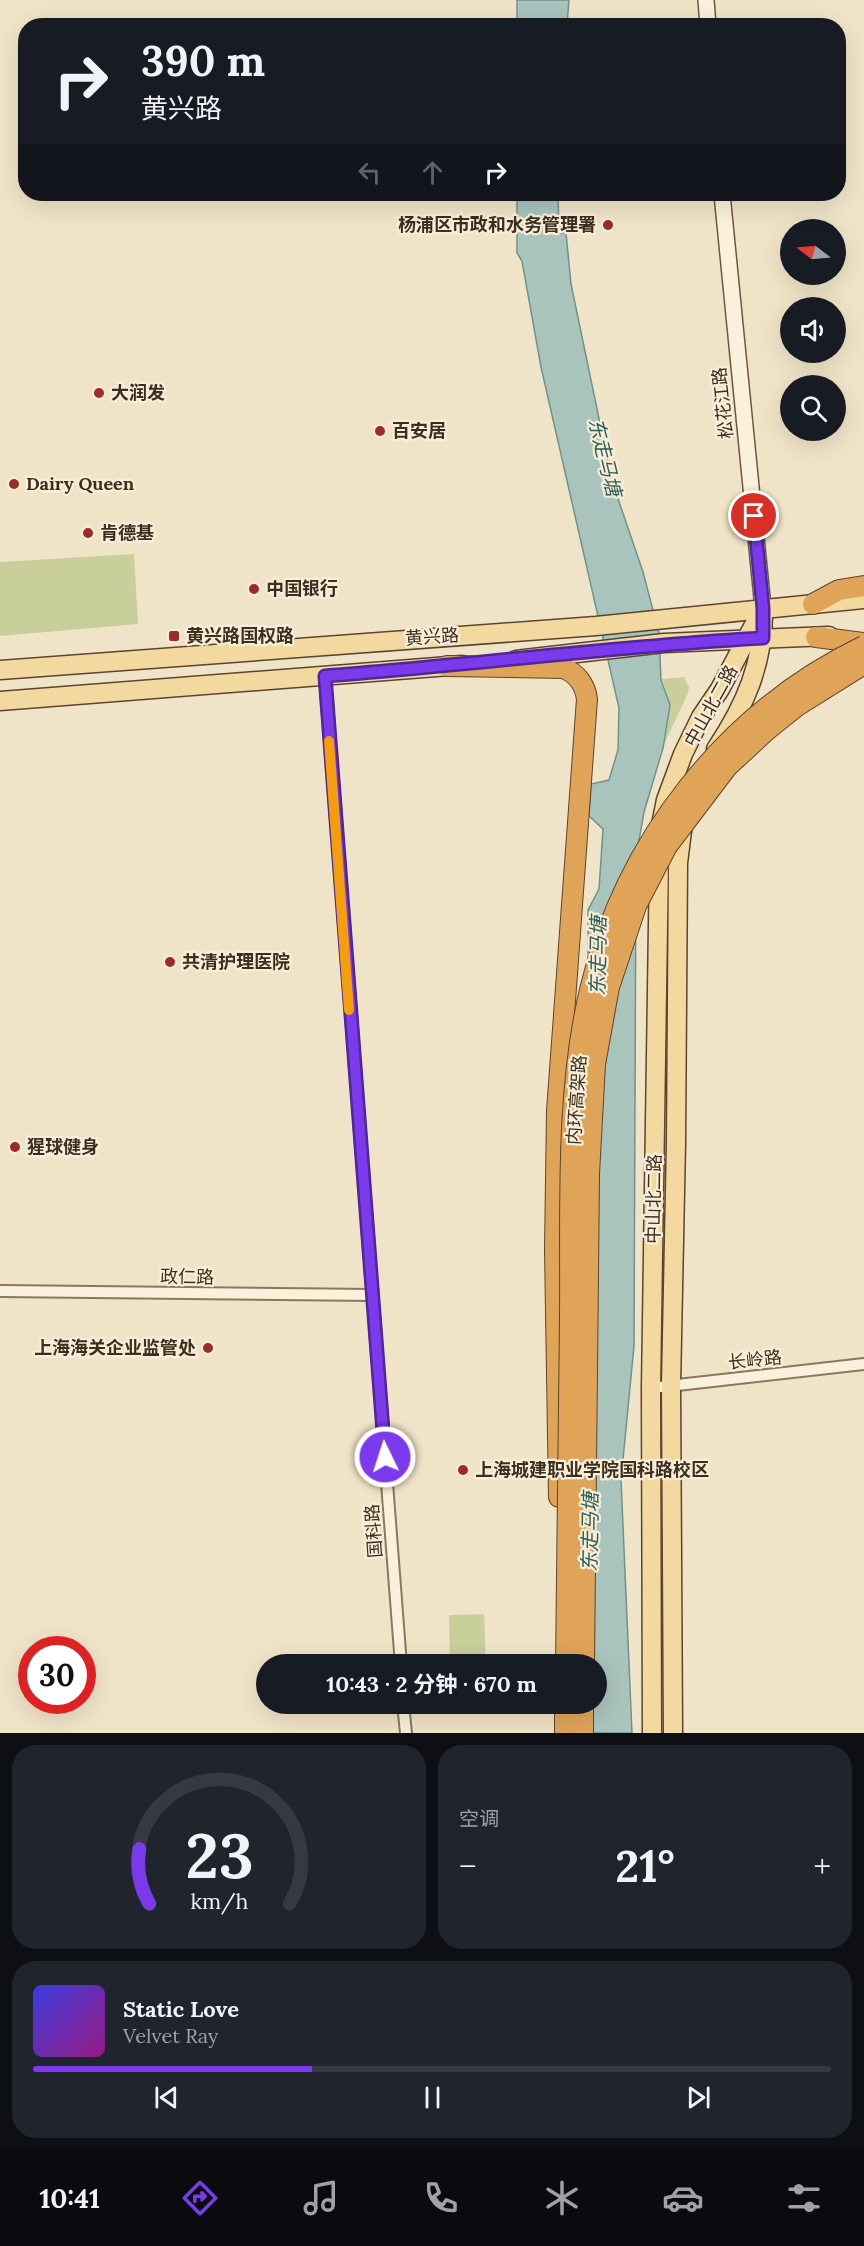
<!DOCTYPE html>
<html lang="zh">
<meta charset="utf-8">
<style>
:root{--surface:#171b24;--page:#20242c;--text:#f1f3f6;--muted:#9ea1a6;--line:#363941;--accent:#7c3aed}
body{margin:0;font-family:Lora,"Noto Sans SC",serif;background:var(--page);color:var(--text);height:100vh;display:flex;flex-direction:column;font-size:22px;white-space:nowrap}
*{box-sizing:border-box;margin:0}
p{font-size:20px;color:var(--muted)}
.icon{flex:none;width:33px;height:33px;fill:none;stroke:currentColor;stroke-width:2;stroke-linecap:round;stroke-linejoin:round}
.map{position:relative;height:1733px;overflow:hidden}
.drawer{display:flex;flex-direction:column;gap:12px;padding:12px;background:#0d0f14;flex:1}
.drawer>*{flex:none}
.top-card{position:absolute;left:18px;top:18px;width:828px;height:183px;border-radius:24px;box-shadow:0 6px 24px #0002;background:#171b24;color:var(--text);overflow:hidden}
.needle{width:39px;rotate:286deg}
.buttons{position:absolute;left:780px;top:219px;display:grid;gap:12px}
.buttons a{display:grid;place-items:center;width:66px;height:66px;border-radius:50%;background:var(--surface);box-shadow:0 6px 24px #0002;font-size:30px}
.speed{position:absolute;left:18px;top:1636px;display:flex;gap:12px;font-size:30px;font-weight:700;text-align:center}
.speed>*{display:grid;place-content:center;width:78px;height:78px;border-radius:50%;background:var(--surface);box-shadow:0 6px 24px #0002;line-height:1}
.speed .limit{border:9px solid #d22;background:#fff;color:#111}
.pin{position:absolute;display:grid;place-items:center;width:51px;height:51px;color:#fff;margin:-26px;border:3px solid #fff;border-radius:50%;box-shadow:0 2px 6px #0007}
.me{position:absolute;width:66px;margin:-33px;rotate:356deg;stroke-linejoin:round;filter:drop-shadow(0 0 4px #0008)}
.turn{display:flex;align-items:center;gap:21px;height:126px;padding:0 24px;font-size:27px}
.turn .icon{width:78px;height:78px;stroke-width:2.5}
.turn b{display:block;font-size:42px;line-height:51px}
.lanes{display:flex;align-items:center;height:57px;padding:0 24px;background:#0003;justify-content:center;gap:30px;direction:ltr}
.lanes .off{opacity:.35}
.big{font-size:45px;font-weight:700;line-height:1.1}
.drawer .widget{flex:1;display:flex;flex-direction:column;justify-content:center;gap:9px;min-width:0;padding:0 21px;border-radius:24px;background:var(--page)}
.drawer .dial{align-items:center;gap:0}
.dial svg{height:156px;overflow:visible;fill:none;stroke:var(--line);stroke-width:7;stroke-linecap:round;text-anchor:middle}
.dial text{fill:var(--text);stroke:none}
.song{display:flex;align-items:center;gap:18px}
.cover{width:72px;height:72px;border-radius:9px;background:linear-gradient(135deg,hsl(240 70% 55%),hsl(310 70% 35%))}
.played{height:6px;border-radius:3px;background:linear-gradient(90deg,var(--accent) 35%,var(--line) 35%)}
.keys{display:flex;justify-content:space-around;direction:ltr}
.heat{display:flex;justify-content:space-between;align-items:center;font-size:33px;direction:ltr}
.drawer .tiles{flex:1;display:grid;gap:12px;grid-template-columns:1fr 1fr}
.widget:last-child{grid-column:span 2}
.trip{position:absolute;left:256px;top:1654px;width:351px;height:60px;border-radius:30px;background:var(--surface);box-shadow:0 6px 24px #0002;font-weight:700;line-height:60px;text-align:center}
.tabs{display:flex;height:96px;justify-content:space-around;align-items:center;background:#090b0e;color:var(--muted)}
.tabs .icon{width:42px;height:42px}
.tabs .selected{color:var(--accent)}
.tabs b{font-size:27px;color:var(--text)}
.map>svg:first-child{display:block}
</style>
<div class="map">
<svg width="864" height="1733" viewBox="0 0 864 1733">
<rect width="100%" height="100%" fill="#f0e4c8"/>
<!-- green -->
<g fill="#c9cf9b">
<polygon points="134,554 138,624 0,636 0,562"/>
<polygon points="684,677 689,687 688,693 664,745 670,705 662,679"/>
<polygon points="484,1614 486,1665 450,1665 449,1615"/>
<polygon points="452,1704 487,1704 487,1713 452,1714"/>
</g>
<!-- water -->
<g fill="#a9c4bc" stroke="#6f938a" stroke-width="1.5">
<polygon points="517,0 569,0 567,25 517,25"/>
<polygon points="517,194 558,194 559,233 566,233 571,284 612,481 643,572 659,633 661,680 670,705 663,748 644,812 636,857 634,1346 621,1480 632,1733 590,1733 590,1704 597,1704 597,1665 590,1665 588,910 599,889 603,829 589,816 591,784 609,780 618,750 619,708 541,367 522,261 517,253"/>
</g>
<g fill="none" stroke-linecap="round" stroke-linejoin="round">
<!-- street casing -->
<g stroke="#8d765c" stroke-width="14">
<g id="street">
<polyline points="325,677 401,1665"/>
<polyline points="0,1291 373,1295"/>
<polyline points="651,1388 864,1364"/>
<polyline points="403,1704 406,1733"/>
</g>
</g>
<!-- secondary casing -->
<g stroke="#6f573f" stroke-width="18">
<g id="secondary">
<polyline points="706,0 708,26"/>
<polyline points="722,194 763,608"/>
</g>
</g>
<!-- primary casing -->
<g stroke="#5b4430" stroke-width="21">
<g id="primary">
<polyline points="516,660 664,643 829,636"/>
<polyline points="0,670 596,626 864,599"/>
<polyline points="0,701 462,665"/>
<path d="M716 749C745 706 764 662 763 610"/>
<polyline points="661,825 666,800 683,754 701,717 720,689 763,608"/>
<polyline points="652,1733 651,1388 659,858"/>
<polyline points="673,1733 671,1386 676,1143 678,863 683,823"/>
</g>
</g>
<!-- highway casing -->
<g stroke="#5b4430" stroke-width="22">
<g id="highway">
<polyline points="813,604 839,590 864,586"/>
<polyline points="816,637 864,643"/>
<path d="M447 666 563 668C577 673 585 685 587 699L557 1111 555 1250 559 1497"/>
<polyline points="565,1733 565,1704"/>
<polyline points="583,1733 583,1704"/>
</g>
</g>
<!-- street -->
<use href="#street" stroke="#faf1dc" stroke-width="10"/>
<!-- secondary -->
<use href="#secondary" stroke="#faf1dc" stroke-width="15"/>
<!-- primary -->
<use href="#primary" stroke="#f3d9a0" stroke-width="18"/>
<!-- highway -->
<use href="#highway" stroke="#e0a458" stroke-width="20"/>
<!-- highway-bridge casing -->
<g stroke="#5b4430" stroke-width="22" stroke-linecap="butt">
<g id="highway-bridge">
<path d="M566 1665C567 1549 569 1434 570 1318 571 1212 565 1094 590 990 625 842 726 712 864 646"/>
<polyline points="584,1665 589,1174 595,1064 609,987 636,906 667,846 727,767 767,730 797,706 864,664"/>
</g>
</g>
<!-- highway-bridge -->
<use href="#highway-bridge" stroke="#e0a458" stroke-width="20"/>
</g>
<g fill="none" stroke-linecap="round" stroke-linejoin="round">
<!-- route casing -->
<g stroke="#51269a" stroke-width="15">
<path id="route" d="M385 1457 325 676C471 665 617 646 763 638V608L754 516"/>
</g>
<!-- route -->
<use href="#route" stroke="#7c3aed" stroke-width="10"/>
<!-- slow -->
<polyline stroke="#f59e0b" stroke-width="10" points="329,741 349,1010"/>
</g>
<!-- markers -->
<g fill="#9e2a2b" stroke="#f7eed8" stroke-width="2">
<circle cx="608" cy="225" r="6"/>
<circle cx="99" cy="393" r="6"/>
<circle cx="380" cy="431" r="6"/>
<circle cx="14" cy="484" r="6"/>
<circle cx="88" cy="533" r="6"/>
<circle cx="254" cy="589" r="6"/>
<rect x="168" y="630" width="12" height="12" rx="3"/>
<circle cx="170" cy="962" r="6"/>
<circle cx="15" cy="1147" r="6"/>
<circle cx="208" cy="1348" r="6"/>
<circle cx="463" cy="1470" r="6"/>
</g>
<g text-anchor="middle" stroke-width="4.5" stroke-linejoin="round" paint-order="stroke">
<!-- poi labels -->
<g font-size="18" font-weight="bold" fill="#3d2e20" stroke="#f7eed8" text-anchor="start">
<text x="596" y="231" text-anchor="end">杨浦区市政和水务管理署</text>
<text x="111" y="399">大润发</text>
<text x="392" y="437">百安居</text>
<text x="26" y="490">Dairy Queen</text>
<text x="100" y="539">肯德基</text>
<text x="266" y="595">中国银行</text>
<text x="186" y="642">黄兴路国权路</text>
<text x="182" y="968">共清护理医院</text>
<text x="27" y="1153">猩球健身</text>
<text x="196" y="1354" text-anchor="end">上海海关企业监管处</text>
<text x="475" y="1476">上海城建职业学院国科路校区</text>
</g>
<!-- street labels -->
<g font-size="18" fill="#3d2e20" stroke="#f7eed8">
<text transform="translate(723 403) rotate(-96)" y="6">松花江路</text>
<text transform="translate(432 637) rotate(-4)" y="6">黄兴路</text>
<text transform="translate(711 706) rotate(-61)" y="6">中山北二路</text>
<text transform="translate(577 1100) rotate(-86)" y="6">内环高架路</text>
<text transform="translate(654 1199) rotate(-89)" y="6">中山北二路</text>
<text transform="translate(187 1277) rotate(1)" y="6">政仁路</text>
<text transform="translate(755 1360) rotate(-6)" y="6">长岭路</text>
<text transform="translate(374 1531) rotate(-94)" y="6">国科路</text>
</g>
<!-- water labels -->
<g font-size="20" font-style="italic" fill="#2f5d5a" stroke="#f7eed8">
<text transform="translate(605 457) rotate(76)" y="7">东走马塘</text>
<text transform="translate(598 956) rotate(-89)" y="7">东走马塘</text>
<text transform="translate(590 1532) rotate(-89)" y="7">东走马塘</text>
</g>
</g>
</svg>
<div class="buttons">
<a><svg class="needle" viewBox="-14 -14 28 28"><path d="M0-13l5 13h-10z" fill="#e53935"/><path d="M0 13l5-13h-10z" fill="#9ea1a6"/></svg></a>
<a><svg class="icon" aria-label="sound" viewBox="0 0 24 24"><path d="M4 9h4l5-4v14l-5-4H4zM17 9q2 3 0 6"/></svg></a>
<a><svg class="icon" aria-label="search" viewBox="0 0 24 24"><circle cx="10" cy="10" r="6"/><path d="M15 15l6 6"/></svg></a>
</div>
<div class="speed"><div class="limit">30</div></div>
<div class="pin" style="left:754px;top:516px;background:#d93025"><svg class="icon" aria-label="arrive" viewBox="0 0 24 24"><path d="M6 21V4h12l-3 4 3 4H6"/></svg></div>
<svg class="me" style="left:385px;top:1457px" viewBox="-20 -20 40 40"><circle r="17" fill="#7c3aed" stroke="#fff" stroke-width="3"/><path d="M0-11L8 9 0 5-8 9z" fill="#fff"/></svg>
<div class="trip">10:43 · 2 分钟 · 670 m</div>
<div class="top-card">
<div class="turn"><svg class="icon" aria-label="right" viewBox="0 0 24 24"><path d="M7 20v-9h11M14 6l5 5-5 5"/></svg><div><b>390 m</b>黄兴路</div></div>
<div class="lanes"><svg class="icon off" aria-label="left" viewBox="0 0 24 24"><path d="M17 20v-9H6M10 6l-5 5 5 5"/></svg><svg class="icon off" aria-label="ahead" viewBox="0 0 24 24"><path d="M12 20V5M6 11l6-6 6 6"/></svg><svg class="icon" aria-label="right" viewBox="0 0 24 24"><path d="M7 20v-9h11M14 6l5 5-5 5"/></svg></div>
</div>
</div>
<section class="drawer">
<div class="tiles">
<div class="widget dial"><svg viewBox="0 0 100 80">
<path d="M14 69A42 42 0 1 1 86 69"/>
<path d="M14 69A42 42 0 0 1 9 41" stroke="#7c3aed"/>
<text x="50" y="56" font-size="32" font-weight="700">23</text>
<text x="50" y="72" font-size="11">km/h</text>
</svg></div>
<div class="widget"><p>空调</p>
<div class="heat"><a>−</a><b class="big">21°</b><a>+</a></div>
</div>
<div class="widget">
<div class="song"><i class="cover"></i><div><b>Static Love</b><p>Velvet Ray</p></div></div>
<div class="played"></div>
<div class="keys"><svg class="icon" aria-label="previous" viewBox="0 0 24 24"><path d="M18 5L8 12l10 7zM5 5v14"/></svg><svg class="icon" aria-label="pause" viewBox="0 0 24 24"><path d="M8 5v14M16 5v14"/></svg><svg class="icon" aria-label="next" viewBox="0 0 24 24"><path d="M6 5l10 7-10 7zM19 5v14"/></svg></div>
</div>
</div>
</section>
<nav class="tabs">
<b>10:41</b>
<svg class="icon selected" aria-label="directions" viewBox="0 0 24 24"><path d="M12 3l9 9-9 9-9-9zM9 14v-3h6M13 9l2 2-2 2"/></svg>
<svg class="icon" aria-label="music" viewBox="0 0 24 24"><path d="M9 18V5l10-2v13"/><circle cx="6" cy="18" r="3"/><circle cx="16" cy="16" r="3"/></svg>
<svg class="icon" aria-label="phone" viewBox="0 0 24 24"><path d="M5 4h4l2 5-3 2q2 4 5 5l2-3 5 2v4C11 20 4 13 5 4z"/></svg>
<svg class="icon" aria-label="climate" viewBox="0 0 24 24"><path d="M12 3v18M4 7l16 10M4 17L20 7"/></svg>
<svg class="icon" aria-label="car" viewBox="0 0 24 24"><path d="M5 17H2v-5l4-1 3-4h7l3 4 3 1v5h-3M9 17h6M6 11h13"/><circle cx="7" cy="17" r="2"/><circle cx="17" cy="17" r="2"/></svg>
<svg class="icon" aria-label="filters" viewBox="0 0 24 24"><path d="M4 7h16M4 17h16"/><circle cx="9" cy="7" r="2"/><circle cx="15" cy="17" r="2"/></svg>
</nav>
